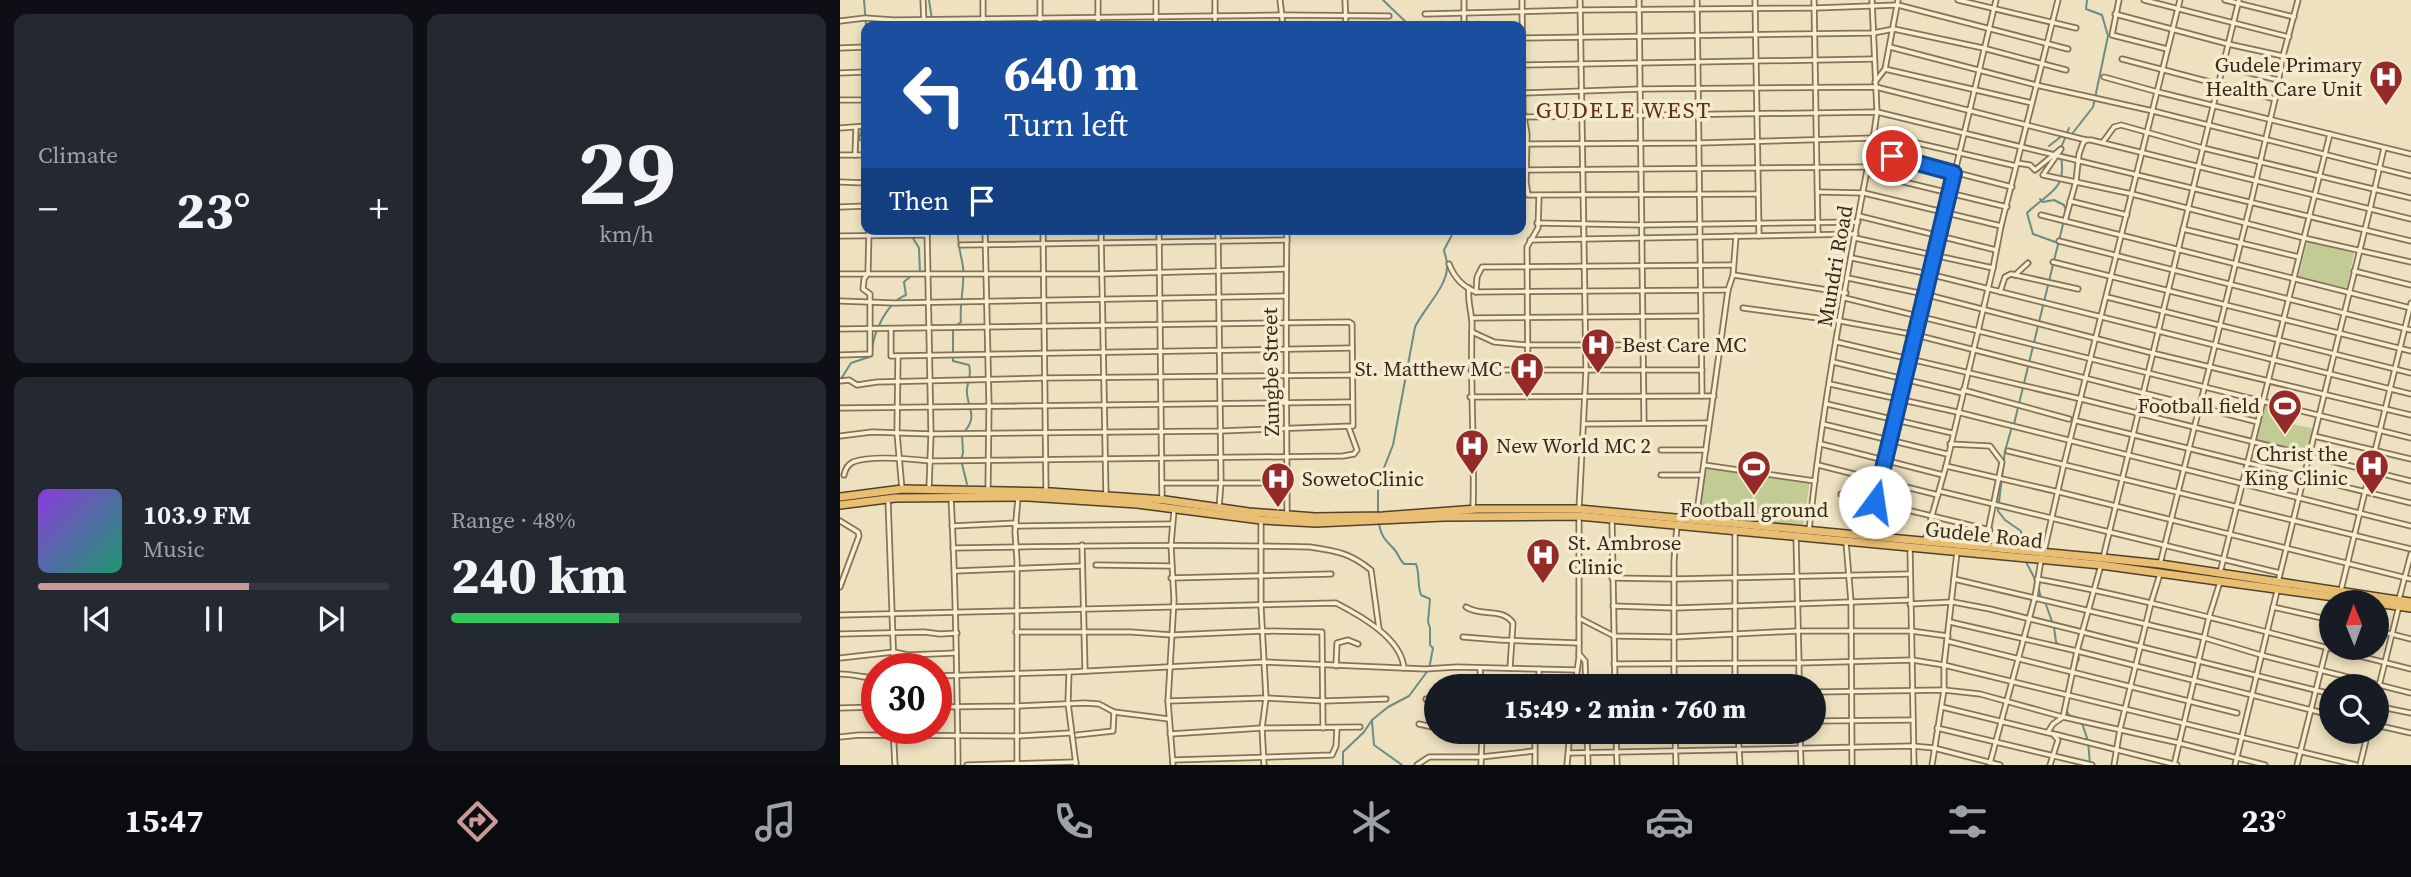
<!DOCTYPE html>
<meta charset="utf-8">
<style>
:root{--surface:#171b24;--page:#242831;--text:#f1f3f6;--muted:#9ea1a6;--line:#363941;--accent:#c89999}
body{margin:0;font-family:"Source Serif 4",serif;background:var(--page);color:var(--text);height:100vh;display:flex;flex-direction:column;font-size:26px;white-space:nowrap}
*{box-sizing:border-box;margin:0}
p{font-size:23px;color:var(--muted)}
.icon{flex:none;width:38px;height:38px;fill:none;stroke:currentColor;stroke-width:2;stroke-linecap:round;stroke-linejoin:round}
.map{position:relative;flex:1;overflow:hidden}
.sheet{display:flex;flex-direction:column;gap:14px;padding:14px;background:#0d0f14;width:840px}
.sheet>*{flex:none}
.top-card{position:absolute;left:21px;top:21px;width:665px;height:214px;border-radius:14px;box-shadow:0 4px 10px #0003;background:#1a4fa0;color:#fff;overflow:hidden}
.needle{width:46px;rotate:359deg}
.fabs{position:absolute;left:1479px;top:590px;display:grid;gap:14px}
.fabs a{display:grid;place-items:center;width:70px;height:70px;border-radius:50%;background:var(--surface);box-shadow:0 4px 10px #0003;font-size:35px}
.speed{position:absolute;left:21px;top:653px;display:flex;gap:14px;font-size:35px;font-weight:700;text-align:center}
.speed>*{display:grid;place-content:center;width:91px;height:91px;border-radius:50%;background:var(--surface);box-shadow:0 4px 10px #0003;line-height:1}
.speed .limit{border:10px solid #d22;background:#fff;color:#111}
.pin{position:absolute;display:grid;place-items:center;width:60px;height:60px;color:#fff;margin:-30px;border:4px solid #fff;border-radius:50%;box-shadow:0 2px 7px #0007}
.me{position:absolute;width:77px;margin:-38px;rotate:14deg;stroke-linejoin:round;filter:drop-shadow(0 0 5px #0008)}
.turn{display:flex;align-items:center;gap:24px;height:147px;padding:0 28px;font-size:32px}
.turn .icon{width:91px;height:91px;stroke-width:2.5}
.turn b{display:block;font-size:49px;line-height:60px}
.then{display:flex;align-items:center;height:66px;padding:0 28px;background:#0003;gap:14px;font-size:26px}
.big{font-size:52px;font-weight:800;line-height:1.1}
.sheet .card{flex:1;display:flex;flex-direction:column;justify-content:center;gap:10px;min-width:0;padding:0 24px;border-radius:14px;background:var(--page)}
.sheet .dial{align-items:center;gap:0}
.dial b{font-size:91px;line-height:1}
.song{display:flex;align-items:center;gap:21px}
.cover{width:84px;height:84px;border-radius:10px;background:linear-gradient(135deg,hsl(270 70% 55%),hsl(160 70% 35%))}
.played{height:7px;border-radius:4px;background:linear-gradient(90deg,var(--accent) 60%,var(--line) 60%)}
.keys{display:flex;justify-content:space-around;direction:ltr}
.heat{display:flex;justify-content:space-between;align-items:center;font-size:38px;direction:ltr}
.charge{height:10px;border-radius:5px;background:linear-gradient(90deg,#34c759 48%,var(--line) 0)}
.sheet .tiles{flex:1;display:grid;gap:14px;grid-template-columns:repeat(2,1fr)}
.trip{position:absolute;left:584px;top:674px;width:402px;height:70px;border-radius:35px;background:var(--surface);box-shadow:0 4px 10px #0003;font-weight:800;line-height:70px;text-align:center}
.dock{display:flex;height:112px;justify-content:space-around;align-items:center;background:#090b0e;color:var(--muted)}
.dock .icon{width:49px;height:49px}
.dock .on{color:var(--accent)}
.dock b{font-size:32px;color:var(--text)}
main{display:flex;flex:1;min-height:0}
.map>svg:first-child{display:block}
</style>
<main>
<section class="sheet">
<div class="tiles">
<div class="card"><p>Climate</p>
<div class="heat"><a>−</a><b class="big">23°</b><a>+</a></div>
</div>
<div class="card dial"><b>29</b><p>km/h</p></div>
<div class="card">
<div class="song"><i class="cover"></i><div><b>103.9 FM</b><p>Music</p></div></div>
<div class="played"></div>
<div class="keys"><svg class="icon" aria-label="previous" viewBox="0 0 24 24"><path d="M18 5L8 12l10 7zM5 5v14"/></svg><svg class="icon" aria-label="pause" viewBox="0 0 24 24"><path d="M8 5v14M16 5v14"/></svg><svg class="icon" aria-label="next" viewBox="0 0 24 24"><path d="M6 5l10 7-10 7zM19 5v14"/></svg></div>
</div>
<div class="card"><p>Range · 48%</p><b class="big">240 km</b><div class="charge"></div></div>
</div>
</section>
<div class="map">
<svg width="1571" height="765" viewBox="0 0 1571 765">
<rect width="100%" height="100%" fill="#ede1bf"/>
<!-- green -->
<g fill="#c3cb94">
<polygon points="1467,242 1514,253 1507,288 1458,278"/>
<polygon points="1426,403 1456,412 1453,424 1474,429 1468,456 1416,443"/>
<polygon points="865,467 970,481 963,527 859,512"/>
</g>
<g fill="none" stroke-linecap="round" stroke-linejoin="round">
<!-- stream -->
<g stroke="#6a8d85" stroke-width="2">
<polyline points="24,0 26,25 23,37 26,93 25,119 19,139 26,145"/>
<polyline points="89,0 93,26"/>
<polyline points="543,0 570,26"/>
<polyline points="1232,134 1253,107 1255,98 1268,36 1262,15 1246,9 1247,0"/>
<polyline points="1209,146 1223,135"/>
<polyline points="1221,148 1229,128"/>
<polyline points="1200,199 1203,202 1214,200 1224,205 1226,211"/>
<polyline points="72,229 71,235 79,248 80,273"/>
<path d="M1218 243 1193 234 1187 213C1208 192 1227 191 1221 157"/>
<path d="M115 326 121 322C119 304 125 286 123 267 121 253 117 244 118 229"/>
<path d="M113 330V361L129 365C132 374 128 380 127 389 125 405 141 416 122 434L123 453 121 460 127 484"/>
<path d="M1 379 11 363 32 356C31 336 46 303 66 295L64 282 71 276"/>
<polyline points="1174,424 1224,220"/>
<polyline points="1171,430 1165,451 1158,511 1165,520 1181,531 1184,549"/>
<path d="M538 513V483L553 445 575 327C584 308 607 287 607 267 608 261 605 257 604 250L615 229"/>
<polyline points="1031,532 1047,505 1052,486"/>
<polyline points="1186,562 1196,581"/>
<polyline points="1198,586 1201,598"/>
<polyline points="1205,602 1214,627 1216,642 1219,645"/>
<polyline points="1235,667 1239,659 1237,653"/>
<polyline points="1226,710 1229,715 1241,720 1248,741 1250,764"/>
<polyline points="532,721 534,745 562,765"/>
<path d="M503 765V752L524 732 532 720 548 707 569 696 589 669 593 648 590 645V628L588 622 590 599 581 595C577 584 580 575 576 564H564C559 559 558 553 554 549 545 540 540 535 539 522"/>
</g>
<!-- minor casing -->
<g stroke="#867258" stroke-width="7">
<g id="minor">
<polyline points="83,0 84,26"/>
<polyline points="200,0 200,26"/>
<polyline points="258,0 258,26"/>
<polyline points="375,0 375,26"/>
<polyline points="440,0 443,26"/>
<polyline points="505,0 506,26"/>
<polyline points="624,0 624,26"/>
<polyline points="682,0 683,111 687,134 686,182 688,195 918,194"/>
<polyline points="799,0 804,423"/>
<polyline points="857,0 862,396"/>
<polyline points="915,0 919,236"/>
<polyline points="974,0 978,234"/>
<polyline points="1118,0 1236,28"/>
<polyline points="1279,0 1272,35 1327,49"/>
<polyline points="1304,0 1449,37"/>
<polyline points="1385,0 1454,17"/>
<polyline points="585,14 741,10 975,8 1058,5 1228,49"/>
<polyline points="1275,14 1388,44 1443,56"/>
<polyline points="0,21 25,18 54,20 442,15 549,16"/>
<polyline points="143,26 143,0"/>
<polyline points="316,26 316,0"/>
<polyline points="681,38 1033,33 1054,29 1143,48 1226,70"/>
<polyline points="1050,47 1196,85 1313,111 1571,176"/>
<polyline points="0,48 26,47"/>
<polyline points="1282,59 1435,99"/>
<polyline points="681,65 1034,59"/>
<polyline points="1383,66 1438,80"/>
<polyline points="1045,69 1192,103"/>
<polyline points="0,73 26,72"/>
<polyline points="1264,77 1318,92 1571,154"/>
<polyline points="1035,82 1045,69 1058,0"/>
<polyline points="681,93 801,89 1036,87 1246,140"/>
<polyline points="0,100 26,100"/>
<polyline points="681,119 684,117 1037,112 1571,241"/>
<polyline points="0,128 26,126"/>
<polyline points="1034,133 1176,166"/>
<polyline points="1263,142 1274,127 1281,125 1363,148 1571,198"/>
<polyline points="687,144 859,143 1034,138"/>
<polyline points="1031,151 1172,187"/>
<polyline points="0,155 24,155 26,158"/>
<polyline points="15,155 16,128"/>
<polyline points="1177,163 1190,165 1195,170 1221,149 1203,175 1292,194 1464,238 1571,262"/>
<polyline points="686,170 1028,167"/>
<polyline points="1027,173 1167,207"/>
<polyline points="0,182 26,183"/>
<polyline points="978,192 1024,193 1161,226"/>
<polyline points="1230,201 1287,215"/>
<polyline points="0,207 26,206"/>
<polyline points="1201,215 1571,308"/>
<polyline points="1019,216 1156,250"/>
<polyline points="1225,221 1236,181 1239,154 1243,143 1246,140 1251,140 1571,219"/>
<polyline points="697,223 801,225 1018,222"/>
<polyline points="87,229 91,434 89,489"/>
<polyline points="145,229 149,405 148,489"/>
<polyline points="203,229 206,492"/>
<polyline points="261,229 266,495"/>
<polyline points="319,229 322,500"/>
<polyline points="378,229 381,482 379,508"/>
<polyline points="1343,229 1459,257"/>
<polyline points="0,236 87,235"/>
<polyline points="1015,238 1153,268"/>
<polyline points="690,240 1016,234"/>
<polyline points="1219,241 1571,330"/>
<polyline points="121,245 447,240"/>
<polyline points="1012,258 1089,274 1571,394"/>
<polyline points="1213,262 1571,351"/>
<path d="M609 264C614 277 623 287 636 292L888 290"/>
<polyline points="1514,271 1571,285"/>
<polyline points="0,274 261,274 446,269"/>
<polyline points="894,275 1006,293"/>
<polyline points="1175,275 1188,263"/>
<polyline points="1008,278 1084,294 1312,353 1571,415"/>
<path d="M629 288C627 302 632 312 632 325 630 387 635 448 633 509"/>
<polyline points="636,292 637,277 642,267 892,265"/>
<polyline points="1160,292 1165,277 1171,274 1238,289"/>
<polyline points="1267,297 1571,373"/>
<polyline points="1005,298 1571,438"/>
<polyline points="0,301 54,303 446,296"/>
<polyline points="903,308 1000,321 1076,335 1418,422"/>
<polyline points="632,318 861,316"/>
<polyline points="0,329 509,322 512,324 513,426 380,431 91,434 32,432 0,436"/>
<path d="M51 330V356C204 352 358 351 512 348"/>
<polyline points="632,332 654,342 687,345 862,345"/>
<polyline points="997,342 1241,399 1571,481"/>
<polyline points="0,355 30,354 30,294 23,289 24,279 28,273 29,229"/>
<polyline points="58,356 57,433 62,489"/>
<polyline points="993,362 1122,393"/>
<polyline points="631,370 862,370"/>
<polyline points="0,381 9,380 17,385 37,382 205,378 513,375"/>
<polyline points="990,384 1117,412 1571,526"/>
<polyline points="1123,390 1229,419"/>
<polyline points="688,396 687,247 698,228 699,196"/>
<polyline points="630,397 874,396"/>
<polyline points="987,404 1112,433"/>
<polyline points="0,408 512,402"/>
<polyline points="1237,421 1571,503"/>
<polyline points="745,424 869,423"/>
<polyline points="983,424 1107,454"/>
<polyline points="1474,436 1571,459"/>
<polyline points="981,444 1103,475"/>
<polyline points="1110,444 1150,446 1162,462 1145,546"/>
<polyline points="821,450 866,450"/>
<polyline points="1168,451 1571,549"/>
<polyline points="864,465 975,481"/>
<polyline points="978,465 1098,495"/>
<polyline points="1106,466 1219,492 1571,579"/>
<path d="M4 475C5 470 7 465 13 462 31 455 72 459 91 461L503 456 514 454 517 450 509 428"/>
<polyline points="821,475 862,475"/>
<polyline points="322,483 447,483"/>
<polyline points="1099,491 1440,573"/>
<polyline points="1001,494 1150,530"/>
<path d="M111 498C116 587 117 676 118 765"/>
<polyline points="48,499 54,668"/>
<polyline points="739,509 746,371 740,0"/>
<path d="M447 514C447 419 445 324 447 229"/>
<polyline points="856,519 888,290 893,275 896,236"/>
<polyline points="0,521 18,532 19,536 0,587"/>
<polyline points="772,521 775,686"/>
<polyline points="421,522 421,606 426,698 422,728 424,765"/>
<polyline points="112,526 176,523"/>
<polyline points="175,526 332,524"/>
<polyline points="895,531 895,686"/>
<path d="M969 531C983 398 1009 265 1034 133L1037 112 1032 0"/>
<polyline points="1026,535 1061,398 1156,0"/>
<polyline points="1085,540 1106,466 1153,268 1161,226 1218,0"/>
<polyline points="1006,542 1011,602 1070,600"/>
<polyline points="242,545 245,671"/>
<path d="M113 548C232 546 351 544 470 547 497 551 510 553 531 570L539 629"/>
<polyline points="1070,548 1074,765"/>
<polyline points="1204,552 1224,464 1340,0"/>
<polyline points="1263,558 1399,0"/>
<polyline points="1320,564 1411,202 1435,99 1443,56 1458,0"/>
<polyline points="256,565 330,566"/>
<polyline points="115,571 242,566"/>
<polyline points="1380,573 1490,134"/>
<polyline points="331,578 491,574"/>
<polyline points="772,578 835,579 1070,574"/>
<polyline points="1114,579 1365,638 1421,655 1571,693"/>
<path d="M1197 579C1323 602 1446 638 1571 669"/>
<polyline points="1438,582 1530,209 1544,148"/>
<polyline points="1501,590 1571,303"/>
<polyline points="1559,599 1571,554"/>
<polyline points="1070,604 1113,602 1150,609 1491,694"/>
<polyline points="773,606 835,608 1011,602 1012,765"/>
<path d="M626 607C641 617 662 607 673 623L670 668"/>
<polyline points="1433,607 1491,620"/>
<path d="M0 615 496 603C521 616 561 638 564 668"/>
<polyline points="739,618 774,636 835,637 957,631 1071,631 1108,636"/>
<polyline points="1110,622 1237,651 1491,715"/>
<polyline points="1536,630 1571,639"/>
<polyline points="176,632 291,632 332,635 423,631 482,632 483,728"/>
<polyline points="0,634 84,632 100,634 117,633"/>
<polyline points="623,637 660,640 739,643"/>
<polyline points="1107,641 1397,713"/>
<polyline points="739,654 745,661 746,686"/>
<polyline points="0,658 54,652 68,655 115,653"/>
<polyline points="774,664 959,663 956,537"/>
<polyline points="496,666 497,643 508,640 518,644"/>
<polyline points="640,668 641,686"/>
<polyline points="229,672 228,703 236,765"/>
<path d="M0 674C13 674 24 678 37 678"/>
<polyline points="96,676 229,672 424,662 585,669 617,667 737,670"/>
<polyline points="699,686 699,669"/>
<polyline points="735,686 739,657 739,517"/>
<polyline points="834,686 834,561 837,526"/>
<polyline points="959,686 959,663 1072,660 1104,665 1516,765"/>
<polyline points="975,692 1104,690 1140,694 1223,717 1339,743 1425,765"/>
<polyline points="1536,698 1559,606"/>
<polyline points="586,699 597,699"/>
<polyline points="328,701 426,698 483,701 546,699"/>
<polyline points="1536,706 1571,713"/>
<polyline points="96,707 177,706 245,703 259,704 274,712 329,719"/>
<polyline points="1102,707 1213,734 1218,740 1210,765"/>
<polyline points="0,708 37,707"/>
<polyline points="975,721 1073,720"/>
<polyline points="579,724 597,728"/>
<polyline points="1536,725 1571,733"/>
<polyline points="53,728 55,765"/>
<polyline points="1097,728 1252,765"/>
<polyline points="695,732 695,765"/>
<polyline points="747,732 748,765"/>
<polyline points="776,732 777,765"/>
<polyline points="835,732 836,765"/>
<polyline points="898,732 900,765"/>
<polyline points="960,732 961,765"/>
<polyline points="1208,732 1213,724 1223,717 1237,651 1261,565"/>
<polyline points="330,734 422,728 520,727"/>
<polyline points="1214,734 1337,765"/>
<polyline points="237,735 273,731 274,712"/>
<polyline points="0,737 19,735 178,736 230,733"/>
<polyline points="729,753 1073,746 1094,748 1160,765"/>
<polyline points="333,760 492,755 496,746 497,728"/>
<polyline points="1150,763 1195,597 1201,560"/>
<polyline points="127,765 236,762"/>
<polyline points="177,765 177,560 175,532 178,498"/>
<polyline points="333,765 328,701 334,600 331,545 334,510"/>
<polyline points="577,765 589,757 641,757 694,751"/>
<polyline points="641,765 642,732"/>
<polyline points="727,765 730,732"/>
<polyline points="1092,765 1104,690 1104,665 1117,552"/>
<polyline points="1274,765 1280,729 1311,603 1320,574"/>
<polyline points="1334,765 1369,617 1380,582"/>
<polyline points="1395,765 1437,591"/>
<polyline points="1457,765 1491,630"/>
<polyline points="1520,765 1528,732"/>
</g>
</g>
<!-- trunk casing -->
<g stroke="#54402c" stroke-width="10">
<g id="trunk">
<polyline points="0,497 62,489 211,492 325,500 409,512 475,517 543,516 637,509 739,509 1263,558 1320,564 1571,602"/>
<polyline points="0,505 55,498 188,497 297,504 421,520 476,523 604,517 739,516 1261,565 1531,602"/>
<polyline points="1536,603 1571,608"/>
</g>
</g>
<!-- minor -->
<use href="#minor" stroke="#f8eed2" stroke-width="3.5"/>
<!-- trunk -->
<use href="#trunk" stroke="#e8be72" stroke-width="7"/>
</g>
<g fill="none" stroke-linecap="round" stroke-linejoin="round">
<!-- route casing -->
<g stroke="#114b97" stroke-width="18">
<polyline id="route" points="1035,502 1114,173 1052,156"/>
</g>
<!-- route -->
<use href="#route" stroke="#1a73e8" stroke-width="12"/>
</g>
<!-- icons -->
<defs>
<g id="hospital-pin" transform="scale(1.75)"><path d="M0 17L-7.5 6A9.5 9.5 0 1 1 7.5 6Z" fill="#952b28" stroke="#f5ebcf"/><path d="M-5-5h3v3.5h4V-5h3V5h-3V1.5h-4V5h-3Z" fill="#fff"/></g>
<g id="stadium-pin" transform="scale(1.75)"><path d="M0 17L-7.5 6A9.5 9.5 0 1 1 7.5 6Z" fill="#952b28" stroke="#f5ebcf"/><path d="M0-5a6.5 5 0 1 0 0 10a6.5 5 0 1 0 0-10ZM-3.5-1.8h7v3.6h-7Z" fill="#fff"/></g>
</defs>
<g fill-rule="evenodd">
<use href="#hospital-pin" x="1546" y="77"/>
<use href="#hospital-pin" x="758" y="345"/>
<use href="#hospital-pin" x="687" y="369"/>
<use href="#stadium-pin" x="1445" y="406"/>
<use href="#hospital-pin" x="632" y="446"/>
<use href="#hospital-pin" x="1532" y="466"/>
<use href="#stadium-pin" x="914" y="467"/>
<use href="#hospital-pin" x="438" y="479"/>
<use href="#hospital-pin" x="703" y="555"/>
</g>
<g text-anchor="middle" stroke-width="7" stroke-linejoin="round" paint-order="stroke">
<!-- poi labels -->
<g font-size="21" fill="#36291c" stroke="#f5ebcf" text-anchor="end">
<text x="1522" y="72">Gudele Primary<tspan x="1522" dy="24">Health Care Unit</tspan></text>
<text x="782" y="352" text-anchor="start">Best Care MC</text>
<text x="662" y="376">St. Matthew MC</text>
<text x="1420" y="413">Football field</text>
<text x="656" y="453" text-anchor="start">New World MC 2</text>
<text x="1508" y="461">Christ the<tspan x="1508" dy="24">King Clinic</tspan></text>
<text x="462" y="486" text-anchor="start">SowetoClinic</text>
<text x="914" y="517" text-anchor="middle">Football ground</text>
<text x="728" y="550" text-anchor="start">St. Ambrose<tspan x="728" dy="24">Clinic</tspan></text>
</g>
<!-- street labels -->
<g font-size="21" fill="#36291c" stroke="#f5ebcf">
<text transform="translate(995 266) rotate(-80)" y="7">Mundri Road</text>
<text transform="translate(431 372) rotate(-91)" y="7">Zungbe Street</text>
<text transform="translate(1144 535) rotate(6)" y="7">Gudele Road</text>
</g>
<!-- neighbourhood labels -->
<g font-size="23" letter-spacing="2" fill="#622d1c" stroke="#f5ebcf">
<text x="784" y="118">GUDELE WEST</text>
</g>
</g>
</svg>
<div class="fabs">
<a><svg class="needle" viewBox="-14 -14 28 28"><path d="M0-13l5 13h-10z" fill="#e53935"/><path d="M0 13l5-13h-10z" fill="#9ea1a6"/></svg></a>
<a><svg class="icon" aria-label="search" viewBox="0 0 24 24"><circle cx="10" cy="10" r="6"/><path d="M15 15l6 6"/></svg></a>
</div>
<div class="speed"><div class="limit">30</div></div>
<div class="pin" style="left:1052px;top:156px;background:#d93025"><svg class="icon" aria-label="arrive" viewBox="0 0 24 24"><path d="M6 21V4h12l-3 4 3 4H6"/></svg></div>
<svg class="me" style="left:1035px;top:502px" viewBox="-20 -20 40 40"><circle r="19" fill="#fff"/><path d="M0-13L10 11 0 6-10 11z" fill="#1a73e8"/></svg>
<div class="trip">15:49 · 2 min · 760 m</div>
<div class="top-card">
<div class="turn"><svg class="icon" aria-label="left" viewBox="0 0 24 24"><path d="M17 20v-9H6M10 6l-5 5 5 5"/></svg><div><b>640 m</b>Turn left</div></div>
<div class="then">Then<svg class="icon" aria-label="arrive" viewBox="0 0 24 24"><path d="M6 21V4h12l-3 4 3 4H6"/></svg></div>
</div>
</div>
</main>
<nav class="dock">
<b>15:47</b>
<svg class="icon on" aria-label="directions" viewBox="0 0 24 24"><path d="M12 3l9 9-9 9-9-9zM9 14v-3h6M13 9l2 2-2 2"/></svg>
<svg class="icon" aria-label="music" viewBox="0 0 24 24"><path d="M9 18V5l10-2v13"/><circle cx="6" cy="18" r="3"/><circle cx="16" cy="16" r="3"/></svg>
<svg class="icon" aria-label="phone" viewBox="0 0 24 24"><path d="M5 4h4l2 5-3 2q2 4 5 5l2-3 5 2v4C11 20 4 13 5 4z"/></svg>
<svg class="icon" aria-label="climate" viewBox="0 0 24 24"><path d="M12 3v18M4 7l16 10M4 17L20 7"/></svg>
<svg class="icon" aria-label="car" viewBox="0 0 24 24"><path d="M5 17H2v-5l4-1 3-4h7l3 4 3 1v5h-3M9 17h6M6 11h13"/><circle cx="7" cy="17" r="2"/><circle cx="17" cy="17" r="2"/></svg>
<svg class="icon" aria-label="filters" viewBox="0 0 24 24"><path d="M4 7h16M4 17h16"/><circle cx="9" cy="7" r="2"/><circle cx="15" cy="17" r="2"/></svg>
<b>23°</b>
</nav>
